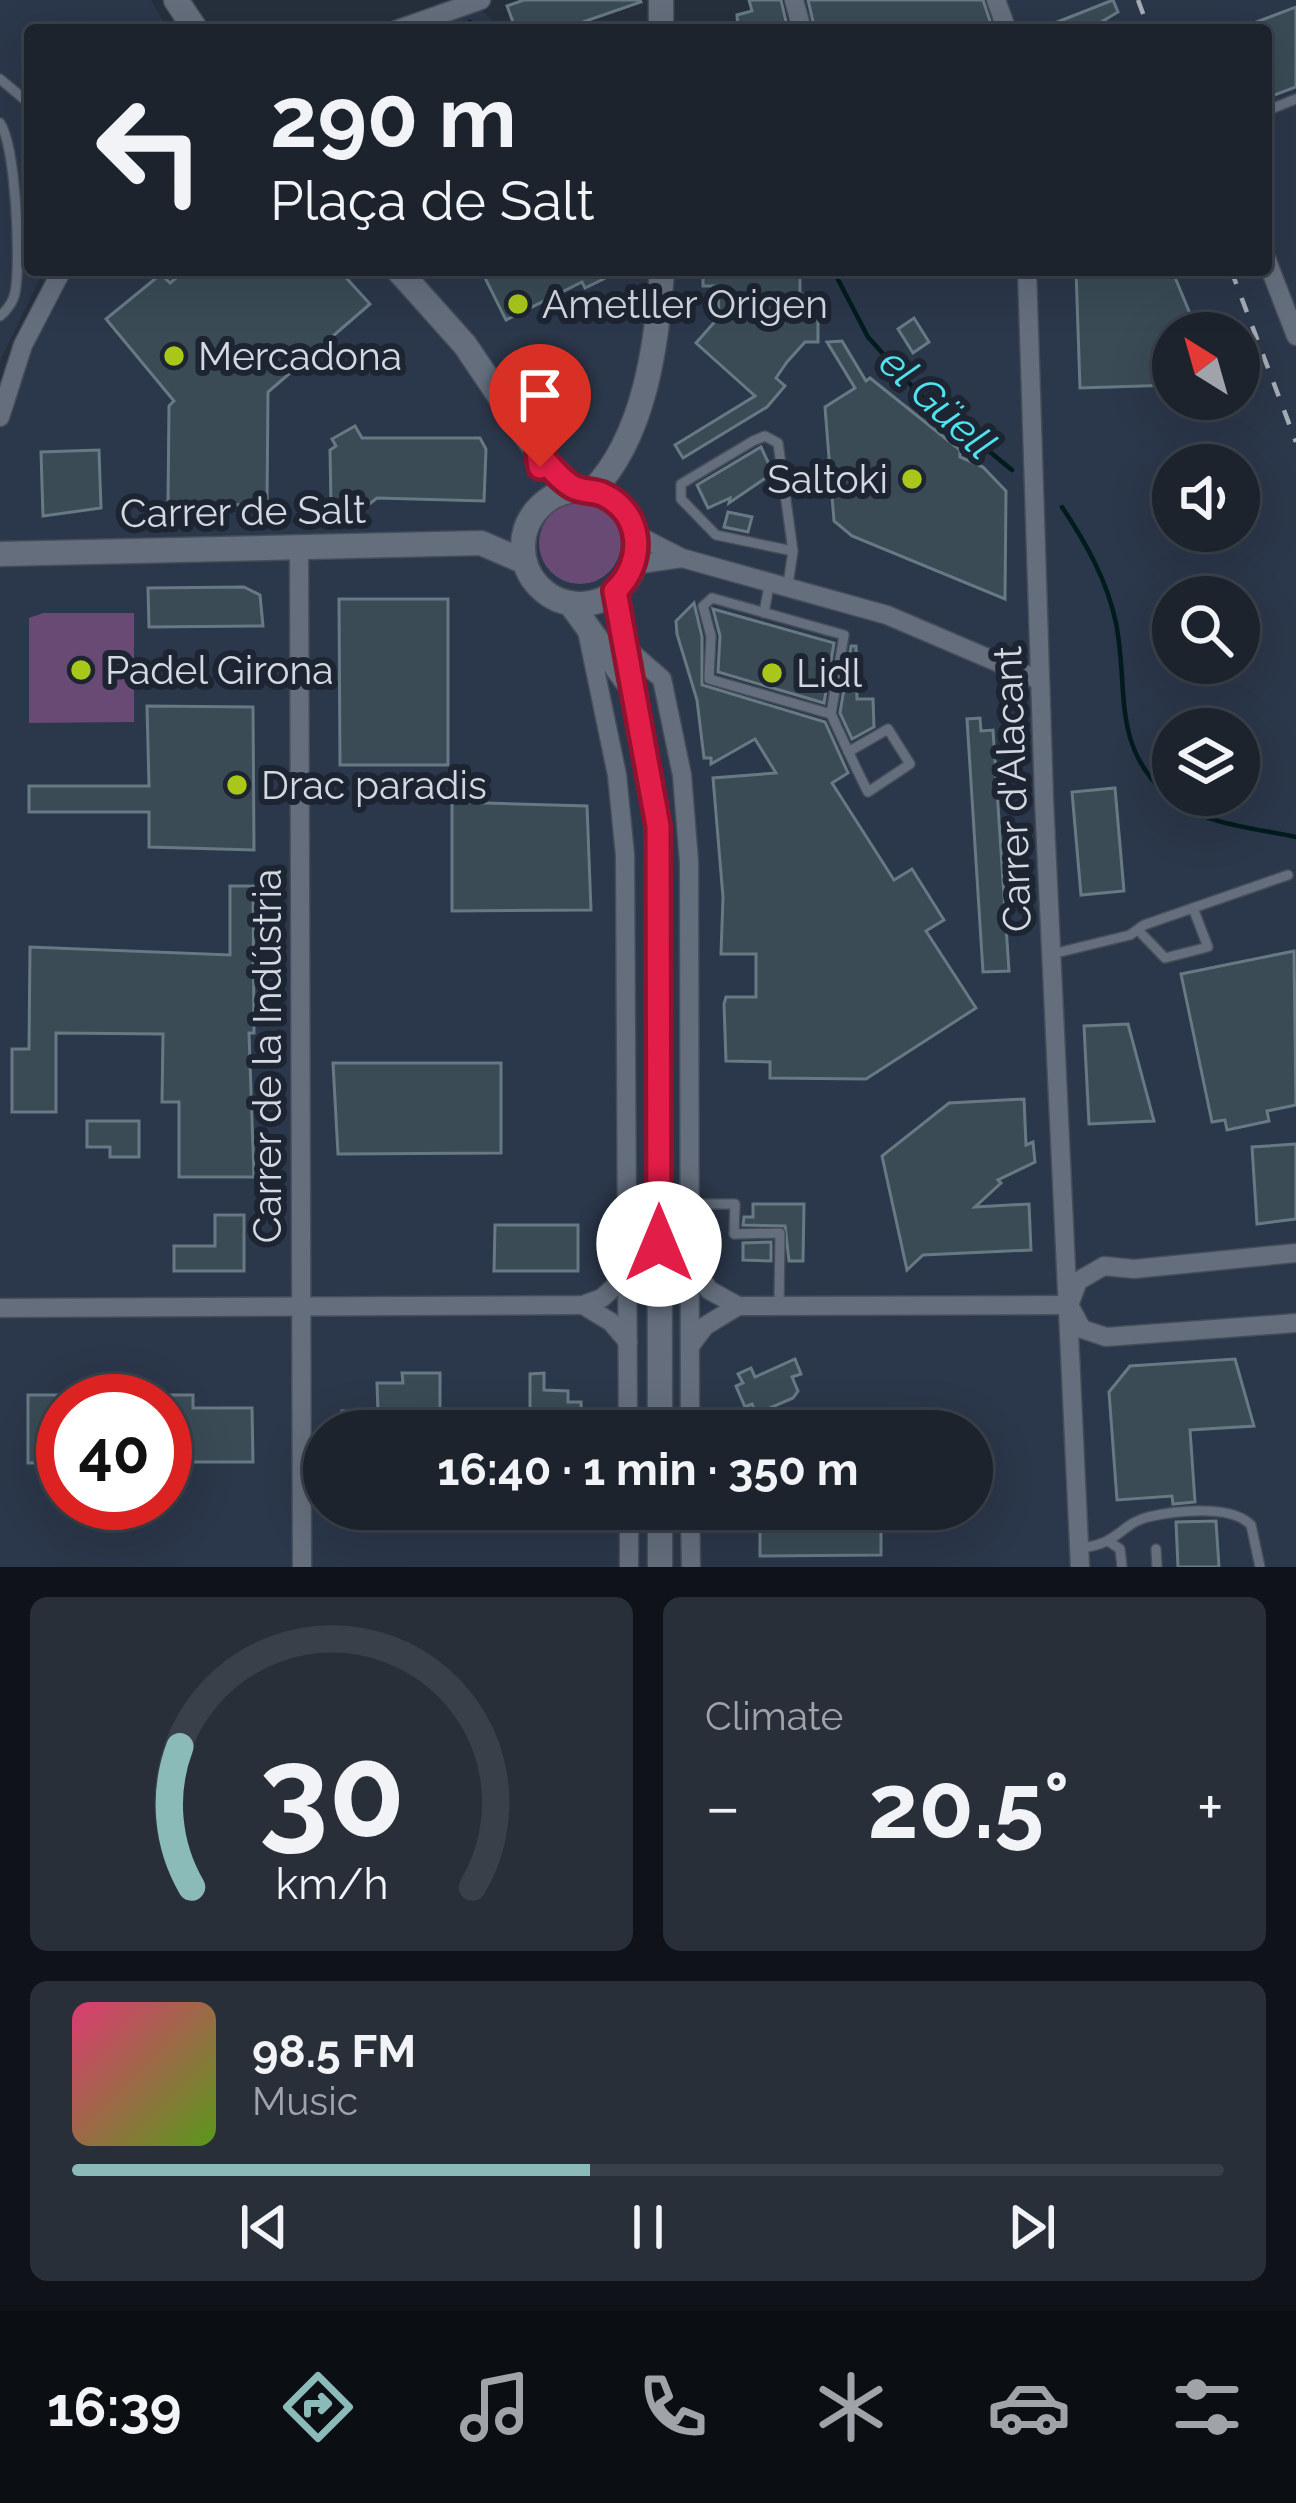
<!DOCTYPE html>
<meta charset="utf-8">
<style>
:root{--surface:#1c232d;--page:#292f39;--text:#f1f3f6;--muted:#a0a4aa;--line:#3a4049;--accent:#8bbbb9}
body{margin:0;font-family:Raleway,sans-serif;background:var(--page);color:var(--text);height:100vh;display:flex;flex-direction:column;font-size:45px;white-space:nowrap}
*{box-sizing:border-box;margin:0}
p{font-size:39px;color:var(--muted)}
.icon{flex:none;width:66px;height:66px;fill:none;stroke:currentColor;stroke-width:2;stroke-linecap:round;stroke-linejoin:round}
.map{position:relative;height:1567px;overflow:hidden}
.drawer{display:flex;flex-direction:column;gap:30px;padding:30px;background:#0f1319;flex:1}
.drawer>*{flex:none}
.banner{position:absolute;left:24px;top:24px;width:1248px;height:252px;border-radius:12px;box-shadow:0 12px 48px #0002,0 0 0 3px var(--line);background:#1c232d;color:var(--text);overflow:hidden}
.needle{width:78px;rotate:323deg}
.fabs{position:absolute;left:1152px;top:312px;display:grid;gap:24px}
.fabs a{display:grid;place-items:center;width:108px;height:108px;border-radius:50%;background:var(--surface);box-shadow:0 12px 48px #0002,0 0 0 3px var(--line);font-size:60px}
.speed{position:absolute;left:36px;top:1374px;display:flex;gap:24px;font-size:60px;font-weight:700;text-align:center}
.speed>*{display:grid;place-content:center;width:156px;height:156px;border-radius:50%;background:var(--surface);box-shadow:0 12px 48px #0002,0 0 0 3px var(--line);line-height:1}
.speed .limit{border:18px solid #d22;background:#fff;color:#111}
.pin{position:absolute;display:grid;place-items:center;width:102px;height:102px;color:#fff;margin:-123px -51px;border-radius:50% 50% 50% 0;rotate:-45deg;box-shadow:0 0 12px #0007}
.pin .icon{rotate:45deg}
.me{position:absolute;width:132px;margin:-66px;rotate:0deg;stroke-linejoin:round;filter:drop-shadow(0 0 9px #0008)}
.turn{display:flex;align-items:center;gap:42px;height:252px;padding:0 48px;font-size:54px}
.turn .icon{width:156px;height:156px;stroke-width:2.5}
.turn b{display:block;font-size:84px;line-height:102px}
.big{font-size:90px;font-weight:700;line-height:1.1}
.drawer .tile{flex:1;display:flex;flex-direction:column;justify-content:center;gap:18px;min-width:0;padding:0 42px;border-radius:18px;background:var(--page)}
.drawer .dial{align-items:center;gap:0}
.dial svg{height:312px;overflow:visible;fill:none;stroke:var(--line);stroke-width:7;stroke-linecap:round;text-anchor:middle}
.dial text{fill:var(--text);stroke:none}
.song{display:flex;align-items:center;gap:36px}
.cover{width:144px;height:144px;border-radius:18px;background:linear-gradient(135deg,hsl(340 70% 55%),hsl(90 70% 35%))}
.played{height:12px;border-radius:6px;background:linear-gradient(90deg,var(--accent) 45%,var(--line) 45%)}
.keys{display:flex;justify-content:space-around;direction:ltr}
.heat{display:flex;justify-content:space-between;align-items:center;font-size:66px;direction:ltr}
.drawer .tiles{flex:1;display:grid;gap:30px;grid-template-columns:1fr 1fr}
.tile:last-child{grid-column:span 2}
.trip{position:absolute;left:303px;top:1410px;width:690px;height:120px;border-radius:60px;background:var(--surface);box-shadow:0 12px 48px #0002,0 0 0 3px var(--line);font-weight:700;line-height:120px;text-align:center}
.tab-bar{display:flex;height:192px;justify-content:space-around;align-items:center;background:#0b0e12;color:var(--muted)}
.tab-bar .icon{width:84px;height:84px}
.tab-bar .active{color:var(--accent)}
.tab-bar b{font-size:54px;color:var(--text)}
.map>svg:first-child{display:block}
</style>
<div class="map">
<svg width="1296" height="1567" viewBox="0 0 1296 1567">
<rect width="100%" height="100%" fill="#262f3c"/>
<!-- built -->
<g fill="#2b374a" fill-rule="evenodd">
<polygon points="0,0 151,0 168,30 30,30 30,270 44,270 0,361"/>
<path d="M791 0H1296V1567H0V429L15 376 75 270H1266V30H799ZM1173 333H1239V399H1173ZM1173 465H1239V531H1173ZM1173 597H1239V663H1173ZM1173 729H1239V795H1173ZM63 1401H165V1503H63ZM324 1431H972V1509H324Z"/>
<polygon points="481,9 501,30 424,30"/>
</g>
<!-- green -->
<g fill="#684a74">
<circle cx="580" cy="543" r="41"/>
<polygon points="43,613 134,613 134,722 29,723 29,618"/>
</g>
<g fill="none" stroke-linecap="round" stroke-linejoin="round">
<!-- stream -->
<g stroke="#001b1e" stroke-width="4.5">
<polyline points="470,22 478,30"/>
<polyline points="833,270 868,337 919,394 1012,470"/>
<path d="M1062 507C1086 543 1107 580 1116 623 1129 689 1111 744 1166 794 1197 824 1255 828 1296 837"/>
</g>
</g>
<!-- building -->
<g fill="#3a4b55" stroke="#677a84" stroke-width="3">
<polygon points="524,0 640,0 641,2 560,30 516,30 507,6"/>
<polygon points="749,0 781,0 788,30 738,30 737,15 752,11"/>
<polygon points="808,0 983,0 993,30 815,30"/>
<polygon points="1113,0 1118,12 1088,30 1037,30"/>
<polygon points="1296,7 1296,87 1266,98 1266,30 1238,29"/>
<polygon points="186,270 339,270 370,304 268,392 267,505 168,504 169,406 174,401 106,319 161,274 170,283"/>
<polygon points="481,270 622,270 585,288 582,282 506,320"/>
<polygon points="703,270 800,270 800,294 818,294 818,342 805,342 787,362 776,378 785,386 767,407 683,458 675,445 755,396 696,343 719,317 718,286 703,286"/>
<polygon points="1076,270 1172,270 1198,333 1173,333 1173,385 1080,388"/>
<polygon points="914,318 929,342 913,353 898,329"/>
<polygon points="842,341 866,381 870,378 960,450 960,457 983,467 1006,491 1005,599 852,536 834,521 825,407 855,388 827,342"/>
<polygon points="355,426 362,438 480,438 486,449 484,501 377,498 368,505 331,505 330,450 336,446 332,439"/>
<polygon points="761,447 773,473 729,503 730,498 708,508 697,485"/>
<polygon points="99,450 101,508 43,516 41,452"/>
<polygon points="728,512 752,517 748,532 724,527"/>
<polygon points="244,587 260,595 263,626 149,627 148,588"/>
<polygon points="339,599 448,599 448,765 340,765"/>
<polygon points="694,603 702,637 702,685 825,722 848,773 832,783 894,880 912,869 944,920 926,931 976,1008 866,1079 770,1078 770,1062 726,1061 724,1004 726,997 756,997 756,954 721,954 723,897 713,778 776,773 755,739 711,764 711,758 704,758 697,700 677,634 676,621"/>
<polygon points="713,609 834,643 824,703 718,672 720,636"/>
<polygon points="851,646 856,646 857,699 873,699 874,727 852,739 840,713"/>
<polygon points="147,706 253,707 254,850 149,847 149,812 29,812 29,786 149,786"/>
<polygon points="980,718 981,731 993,730 1009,971 983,972 967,719"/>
<polygon points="1115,788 1124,891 1081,895 1072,792"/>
<polygon points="452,802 587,806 591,910 452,911"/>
<polygon points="230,886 253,886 254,1033 249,1033 254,1177 179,1177 179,1102 162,1102 163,1034 56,1033 56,1112 12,1112 12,1049 29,1049 30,947 230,955"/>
<polygon points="1294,951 1296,1105 1267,1111 1269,1121 1227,1130 1225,1120 1212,1122 1181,974"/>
<polygon points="1128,1024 1154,1121 1089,1124 1084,1026"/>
<polygon points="333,1063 501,1063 501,1153 338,1154"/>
<polygon points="1024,1099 1026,1145 1033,1142 1035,1162 998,1180 1001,1183 975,1207 1029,1204 1031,1250 923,1255 907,1270 882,1156 949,1103"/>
<polygon points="87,1121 139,1121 139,1157 110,1157 110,1147 87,1147"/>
<polygon points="1296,1144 1296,1219 1257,1224 1252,1147"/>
<polygon points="753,1204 804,1204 803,1261 789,1261 785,1226 743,1225 744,1217 753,1217"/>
<polygon points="215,1215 244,1215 244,1271 174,1271 174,1246 215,1246"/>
<polygon points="495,1225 578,1225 578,1271 494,1271"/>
<polygon points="771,1242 771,1261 743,1260 743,1243"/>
<polygon points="795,1359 801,1374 792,1377 798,1391 793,1398 756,1414 752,1404 745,1407 736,1386 743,1383 738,1374 751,1368 755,1377"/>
<polygon points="1235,1359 1254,1426 1190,1430 1195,1502 1173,1504 1172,1496 1117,1500 1109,1392 1130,1366"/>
<polygon points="402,1373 440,1373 440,1431 342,1431 342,1411 378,1411 377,1383 403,1383"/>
<polygon points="544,1373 544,1390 568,1391 568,1402 581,1402 582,1431 530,1431 530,1374"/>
<rect x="28" y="1395" width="35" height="68"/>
<polygon points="165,1395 193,1395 193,1408 252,1408 253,1462 165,1462"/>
<polygon points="396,1509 598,1509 598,1529 396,1530"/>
<polygon points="760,1509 881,1509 881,1555 760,1556"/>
<polygon points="1216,1521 1219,1567 1178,1567 1176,1522"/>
</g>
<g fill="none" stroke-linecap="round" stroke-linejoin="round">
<!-- lane casing -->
<g stroke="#464d58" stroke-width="12">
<g id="lane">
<polyline points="0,79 30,104"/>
<polyline points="1266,111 1296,99"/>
<path d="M0 123C16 147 21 263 15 293 13 302 7 310 0 316"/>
<polyline points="788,584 793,551 778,443 765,436 753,441 681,484 681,499 716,535 793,551"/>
<polygon points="712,598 844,635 831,714 709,679 711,636 703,606"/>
<polyline points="764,613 770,580"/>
<path d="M831 714C843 740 855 767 868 792L910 764 888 729 848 752"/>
<polyline points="1138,930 1165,958 1208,947 1193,908"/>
<polyline points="1052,954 1130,935 1144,925 1288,875"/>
<polyline points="691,1204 735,1204 734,1234 780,1233 779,1306"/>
<polyline points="1111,1543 1120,1549 1122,1567"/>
<path d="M1079 1548C1119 1545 1120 1524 1148 1517 1175 1511 1231 1504 1251 1525L1260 1567"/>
<polyline points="1156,1549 1157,1567"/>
</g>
</g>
<!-- street casing -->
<g stroke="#464d58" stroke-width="21">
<g id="street">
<polyline points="794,0 802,30"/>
<polyline points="996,0 1007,30"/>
<polyline points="396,30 481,0"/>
<polyline points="1266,258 1296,336"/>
<polyline points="1027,270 1044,799 1080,1567"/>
<polyline points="0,417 23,345 62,270"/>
<polyline points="635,534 682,558 887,615 1039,680"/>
<polyline points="299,545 302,1567"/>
<polyline points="633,565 682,558"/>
<polyline points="586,626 617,775 625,855 628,1431"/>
<polyline points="623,645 662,679 682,775 689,862 690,1431"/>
<polyline points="1296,1253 1134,1269 1104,1266 1078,1281 1069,1305 1082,1329 1106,1337 1296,1323"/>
<polyline points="691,1263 709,1290 738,1306 1069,1305"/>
<polyline points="583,1305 611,1322 628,1342"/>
<polyline points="0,1308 583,1305 602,1298 628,1274"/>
<polyline points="690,1346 705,1326 738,1306"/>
<polyline points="629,1509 629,1567"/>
<polyline points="690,1509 691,1567"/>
</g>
</g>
<!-- secondary casing -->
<g stroke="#464d58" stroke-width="27">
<g id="secondary">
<polyline points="176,0 196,30"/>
<polyline points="661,30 661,0"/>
<polyline points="398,270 465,345 538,453 576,490"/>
<circle cx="580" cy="547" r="57"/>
<path d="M592 491C645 437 657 343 662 270"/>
<polyline points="0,554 481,543 525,562"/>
<polyline points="615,591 659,826 660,1431"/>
<polyline points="570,603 626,680"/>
<polyline points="660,1509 660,1567"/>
</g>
</g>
<!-- lane -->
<use href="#lane" stroke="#646e7d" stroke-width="9"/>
<!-- street -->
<use href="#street" stroke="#646e7d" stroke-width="18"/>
<!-- secondary -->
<use href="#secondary" stroke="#646e7d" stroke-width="24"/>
<!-- rail -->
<g stroke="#a7adb7" stroke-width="4.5" stroke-dasharray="15 15" stroke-linecap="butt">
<polyline points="1138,0 1149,30"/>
<polyline points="1231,270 1296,442"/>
</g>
</g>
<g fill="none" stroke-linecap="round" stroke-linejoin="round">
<!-- route casing -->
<g stroke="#92132f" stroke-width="30">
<path id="route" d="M540 467 538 453C548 464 560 480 573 487 582 492 592 490 602 494 643 512 646 562 615 591L658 826 659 1244"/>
</g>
<!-- route -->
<use href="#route" stroke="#e11d48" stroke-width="21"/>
</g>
<!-- markers -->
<g fill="#a9c71b" stroke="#1d2532" stroke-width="4.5">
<circle cx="518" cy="304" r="12"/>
<circle cx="174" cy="356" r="12"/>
<circle cx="912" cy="479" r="12"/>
<circle cx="81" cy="670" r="12"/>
<circle cx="772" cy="673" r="12"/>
<circle cx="237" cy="785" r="12"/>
</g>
<g text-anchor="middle" stroke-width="12" stroke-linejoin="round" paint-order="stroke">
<!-- poi labels -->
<g font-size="39" fill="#d3d8e1" stroke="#1d2532" text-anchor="start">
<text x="542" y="318">Ametller Origen</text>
<text x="198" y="370">Mercadona</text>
<text x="888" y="493" text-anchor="end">Saltoki</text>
<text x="105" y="684">Padel Girona</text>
<text x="796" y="687">Lidl</text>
<text x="261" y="799">Drac paradis</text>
</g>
<!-- street labels -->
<g font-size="39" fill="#d3d8e1" stroke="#1d2532">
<text transform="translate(243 511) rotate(-1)" y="14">Carrer de Salt</text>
<text transform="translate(1012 789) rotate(-92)" y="14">Carrer d'Alacant</text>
<text transform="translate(267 1056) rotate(-90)" y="14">Carrer de la Indústria</text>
</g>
<!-- water labels -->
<g font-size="42" font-style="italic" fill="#51e1ef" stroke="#1d2532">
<text transform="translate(938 403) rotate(43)" y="15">el Güell</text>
</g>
</g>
</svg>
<div class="fabs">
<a><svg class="needle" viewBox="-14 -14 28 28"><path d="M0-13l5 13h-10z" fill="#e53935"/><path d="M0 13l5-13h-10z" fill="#a0a4aa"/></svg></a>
<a><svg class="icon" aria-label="sound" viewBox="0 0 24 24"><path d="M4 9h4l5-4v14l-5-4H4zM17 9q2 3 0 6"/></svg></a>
<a><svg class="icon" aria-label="search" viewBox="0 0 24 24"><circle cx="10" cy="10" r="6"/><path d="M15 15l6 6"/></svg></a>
<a><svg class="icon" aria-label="layers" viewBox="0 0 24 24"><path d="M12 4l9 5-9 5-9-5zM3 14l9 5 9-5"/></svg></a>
</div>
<div class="speed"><div class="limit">40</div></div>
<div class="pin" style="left:540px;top:467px;background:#d93025"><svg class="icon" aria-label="arrive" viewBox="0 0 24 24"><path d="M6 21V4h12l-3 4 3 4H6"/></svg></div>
<svg class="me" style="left:659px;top:1244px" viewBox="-20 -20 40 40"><circle r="19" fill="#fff"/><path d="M0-13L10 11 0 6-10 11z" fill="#e11d48"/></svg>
<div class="trip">16:40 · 1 min · 350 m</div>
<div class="banner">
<div class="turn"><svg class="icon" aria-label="left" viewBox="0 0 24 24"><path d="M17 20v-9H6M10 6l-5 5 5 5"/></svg><div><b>290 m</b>Plaça de Salt</div></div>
</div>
</div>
<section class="drawer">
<div class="tiles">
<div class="tile dial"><svg viewBox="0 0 100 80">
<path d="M14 69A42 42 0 1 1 86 69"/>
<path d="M14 69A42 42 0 0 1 11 33" stroke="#8bbbb9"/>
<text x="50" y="56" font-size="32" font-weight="700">30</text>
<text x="50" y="72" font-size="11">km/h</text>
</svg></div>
<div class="tile"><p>Climate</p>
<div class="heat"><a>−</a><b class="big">20.5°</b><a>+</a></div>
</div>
<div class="tile">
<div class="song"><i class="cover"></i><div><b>98.5 FM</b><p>Music</p></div></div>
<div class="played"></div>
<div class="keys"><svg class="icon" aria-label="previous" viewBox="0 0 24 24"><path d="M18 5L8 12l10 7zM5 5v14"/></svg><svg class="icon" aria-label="pause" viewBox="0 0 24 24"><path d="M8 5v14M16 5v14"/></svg><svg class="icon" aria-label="next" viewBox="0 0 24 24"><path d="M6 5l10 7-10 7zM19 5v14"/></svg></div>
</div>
</div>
</section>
<nav class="tab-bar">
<b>16:39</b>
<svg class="icon active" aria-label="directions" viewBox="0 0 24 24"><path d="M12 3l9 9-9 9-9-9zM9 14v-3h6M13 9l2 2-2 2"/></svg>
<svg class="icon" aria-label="music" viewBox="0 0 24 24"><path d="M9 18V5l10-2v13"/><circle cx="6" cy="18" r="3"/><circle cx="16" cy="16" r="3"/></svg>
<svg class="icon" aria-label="phone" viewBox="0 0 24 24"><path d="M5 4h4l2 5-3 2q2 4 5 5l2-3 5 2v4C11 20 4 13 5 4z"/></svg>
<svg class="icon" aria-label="climate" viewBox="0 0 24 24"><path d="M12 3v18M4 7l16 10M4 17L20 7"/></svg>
<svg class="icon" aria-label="car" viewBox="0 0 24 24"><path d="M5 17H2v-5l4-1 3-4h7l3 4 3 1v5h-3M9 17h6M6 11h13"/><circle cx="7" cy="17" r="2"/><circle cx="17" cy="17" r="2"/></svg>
<svg class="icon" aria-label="filters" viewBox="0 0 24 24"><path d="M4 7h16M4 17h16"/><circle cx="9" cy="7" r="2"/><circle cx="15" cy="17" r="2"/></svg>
</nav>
